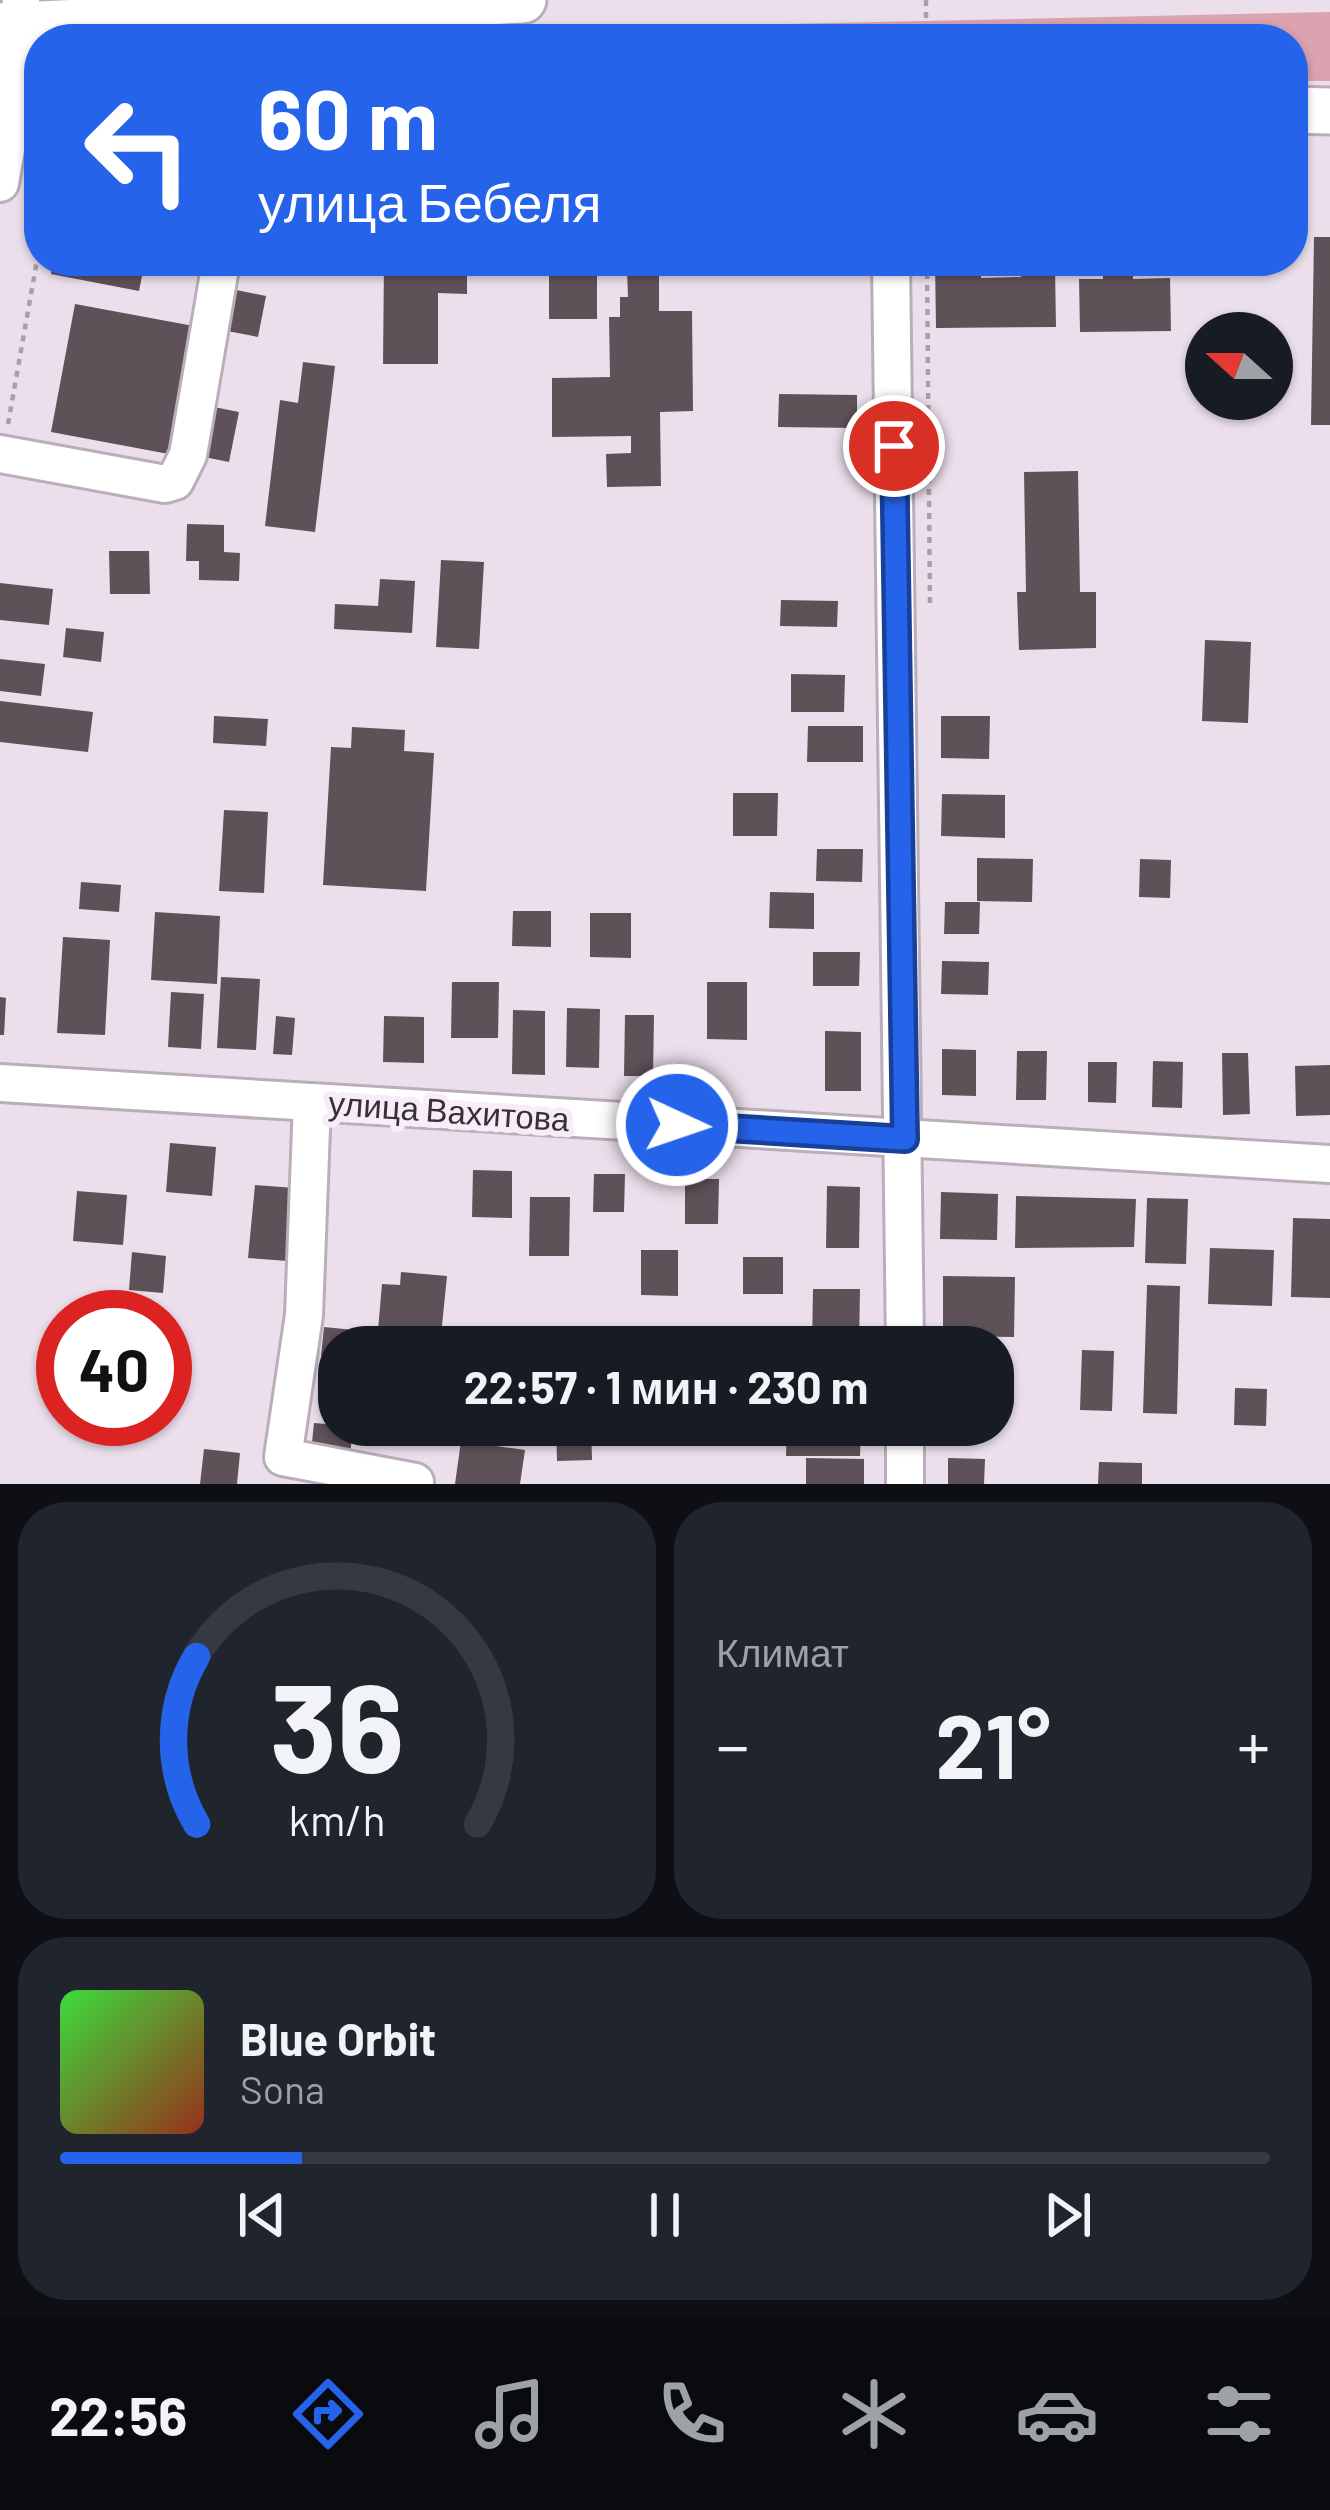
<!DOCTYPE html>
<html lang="ru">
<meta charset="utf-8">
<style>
:root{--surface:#171b24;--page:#20242c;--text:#f1f3f6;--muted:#9ea1a6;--line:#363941;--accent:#2563eb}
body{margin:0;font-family:Barlow,sans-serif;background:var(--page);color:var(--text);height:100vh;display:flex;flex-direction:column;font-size:45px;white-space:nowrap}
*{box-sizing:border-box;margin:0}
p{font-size:39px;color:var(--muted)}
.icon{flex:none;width:66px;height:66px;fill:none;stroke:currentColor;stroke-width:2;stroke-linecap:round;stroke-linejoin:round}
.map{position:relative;height:1484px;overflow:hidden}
.details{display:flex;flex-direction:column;gap:18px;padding:18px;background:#0d0f14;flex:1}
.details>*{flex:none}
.banner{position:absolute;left:24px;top:24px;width:1284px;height:252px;border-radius:48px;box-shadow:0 3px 9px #0004;background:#2563eb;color:#fff;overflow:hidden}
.needle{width:78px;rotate:291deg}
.tools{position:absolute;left:1185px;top:312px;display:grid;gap:24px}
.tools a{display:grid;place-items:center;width:108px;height:108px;border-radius:50%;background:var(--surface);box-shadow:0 3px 9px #0004;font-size:60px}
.speed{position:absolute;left:36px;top:1290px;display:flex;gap:24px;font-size:60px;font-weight:700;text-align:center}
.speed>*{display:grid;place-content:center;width:156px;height:156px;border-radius:50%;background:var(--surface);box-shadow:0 3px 9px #0004;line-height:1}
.speed .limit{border:18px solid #d22;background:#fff;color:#111}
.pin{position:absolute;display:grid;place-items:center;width:102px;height:102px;color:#fff;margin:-51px;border:6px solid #fff;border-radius:50%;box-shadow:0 3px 12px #0007}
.me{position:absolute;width:132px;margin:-66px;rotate:93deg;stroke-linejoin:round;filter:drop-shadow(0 0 9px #0008)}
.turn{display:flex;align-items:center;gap:42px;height:252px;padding:0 36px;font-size:54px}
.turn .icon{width:156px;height:156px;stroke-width:2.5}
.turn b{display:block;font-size:84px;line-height:102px}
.big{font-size:90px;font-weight:700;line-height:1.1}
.details .tile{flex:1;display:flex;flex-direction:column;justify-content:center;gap:18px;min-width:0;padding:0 42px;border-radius:48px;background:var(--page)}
.details .dial{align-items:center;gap:0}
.dial svg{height:312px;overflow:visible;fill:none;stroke:var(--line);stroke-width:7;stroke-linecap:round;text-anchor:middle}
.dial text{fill:var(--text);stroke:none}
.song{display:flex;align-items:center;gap:36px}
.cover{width:144px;height:144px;border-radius:18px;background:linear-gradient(135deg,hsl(120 70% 55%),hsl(10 70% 35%))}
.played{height:12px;border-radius:6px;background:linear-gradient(90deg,var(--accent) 20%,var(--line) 20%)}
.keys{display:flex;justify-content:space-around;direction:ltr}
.heat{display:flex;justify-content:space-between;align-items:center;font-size:66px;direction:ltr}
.details .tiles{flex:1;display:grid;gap:18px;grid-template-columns:1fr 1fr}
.tile:last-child{grid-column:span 2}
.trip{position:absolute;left:318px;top:1326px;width:696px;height:120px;border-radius:48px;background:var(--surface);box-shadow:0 3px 9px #0004;font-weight:700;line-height:120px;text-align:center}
.tab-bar{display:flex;height:192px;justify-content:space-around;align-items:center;background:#090b0e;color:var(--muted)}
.tab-bar .icon{width:84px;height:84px}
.tab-bar .on{color:var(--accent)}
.tab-bar b{font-size:54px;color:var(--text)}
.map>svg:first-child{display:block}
</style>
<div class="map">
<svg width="1330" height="1484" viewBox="0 0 1330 1484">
<rect width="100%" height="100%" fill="#ebdfec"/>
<!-- green -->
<polygon fill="#dba2af" points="1330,12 1330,81 1293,81 1293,39 107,39"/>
<!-- building -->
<g fill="#5f5158">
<polygon points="1314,237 1330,237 1330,425 1311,425"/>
<polygon points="53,261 145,261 139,291 51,274"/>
<polygon points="384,261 467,261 467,294 438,293 438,364 383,364"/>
<rect x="549" y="261" width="48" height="58"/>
<polygon points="773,261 844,261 844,272 773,274"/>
<polygon points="935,261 981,261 981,278 1021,277 1021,267 1055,267 1056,327 936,328"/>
<polygon points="1103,261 1133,261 1133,279 1170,278 1171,331 1080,332 1079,279 1103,279"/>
<polygon points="627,270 659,270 659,311 692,311 693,411 660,412 661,486 607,487 606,454 631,453 631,436 552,437 552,378 610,377 609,317 620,317 620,297 628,297"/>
<polygon points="231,289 266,296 258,337 222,330"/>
<polygon points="75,304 199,327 174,455 51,432"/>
<polygon points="303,362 335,366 315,532 265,526 280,400 298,403"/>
<polygon points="779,394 857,395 857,428 778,427"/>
<polygon points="209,406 239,412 229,462 199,456"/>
<polygon points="1078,471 1080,592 1096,592 1096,648 1019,650 1017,592 1026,592 1024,472"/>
<polygon points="187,524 224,525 224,552 240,553 239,581 199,580 199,561 186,561"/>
<polygon points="109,551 149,551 150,594 110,594"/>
<polygon points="441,560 484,562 479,649 436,647"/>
<polygon points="380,579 415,581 412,633 334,629 335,604 378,606"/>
<polygon points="0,583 53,589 49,625 0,620"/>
<polygon points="781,600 838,601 837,627 780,626"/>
<polygon points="66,628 104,632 101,662 63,657"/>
<polygon points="1205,640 1251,642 1248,723 1202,721"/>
<polygon points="0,659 45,664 41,696 0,691"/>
<polygon points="791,674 845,675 844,712 791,712"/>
<polygon points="0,701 93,712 88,752 0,742"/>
<polygon points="214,716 268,719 266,746 213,743"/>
<polygon points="941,716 990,716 989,759 941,758"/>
<polygon points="808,726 863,726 863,762 807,762"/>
<polygon points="352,727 405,730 404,751 434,753 426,891 323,885 331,747 351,748"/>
<polygon points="733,793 778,793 777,836 733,836"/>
<polygon points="942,794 1005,795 1005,838 941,836"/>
<polygon points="224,810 268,812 264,893 219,891"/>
<polygon points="817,849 863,849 862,882 816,881"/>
<polygon points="977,858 1033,859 1032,902 977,901"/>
<polygon points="1140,859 1171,860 1170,898 1139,897"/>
<polygon points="81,882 121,885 119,912 79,909"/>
<polygon points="770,892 814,893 814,929 769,928"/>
<polygon points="945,902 980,902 979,934 944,934"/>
<polygon points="513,911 551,911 551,947 512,946"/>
<polygon points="155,912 220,916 217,984 151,980"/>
<polygon points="590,913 631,913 631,958 590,957"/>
<polygon points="63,937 110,940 105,1035 57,1033"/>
<polygon points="813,952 860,952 859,986 813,986"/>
<polygon points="942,961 989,962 988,995 941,994"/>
<polygon points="221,977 260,979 256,1050 217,1048"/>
<polygon points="452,982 499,982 498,1038 451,1038"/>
<polygon points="707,982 747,982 747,1040 707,1039"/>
<polygon points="171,992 204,994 201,1049 168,1047"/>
<polygon points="0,997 6,998 4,1035 0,1035"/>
<polygon points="567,1008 600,1009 599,1068 566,1067"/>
<polygon points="513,1010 545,1011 545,1075 512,1074"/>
<polygon points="625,1015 654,1015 653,1076 624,1076"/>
<polygon points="276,1016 295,1018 292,1055 273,1054"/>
<polygon points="384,1016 424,1017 424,1063 383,1062"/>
<polygon points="825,1031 861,1032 861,1091 825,1091"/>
<polygon points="942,1049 976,1050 976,1096 942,1095"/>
<polygon points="1017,1051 1047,1051 1046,1100 1016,1100"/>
<polygon points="1222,1053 1248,1053 1250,1114 1223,1115"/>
<polygon points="1153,1061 1183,1062 1182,1108 1152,1107"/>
<polygon points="1088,1062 1117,1062 1116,1103 1088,1102"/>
<polygon points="1330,1065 1330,1115 1296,1116 1295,1066"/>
<polygon points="170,1143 216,1147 212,1196 166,1192"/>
<polygon points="473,1170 512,1171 512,1218 472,1217"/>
<polygon points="594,1174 625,1174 624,1212 593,1212"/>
<polygon points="685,1179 719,1179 718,1224 685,1224"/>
<polygon points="255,1185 295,1188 288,1261 248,1258"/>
<polygon points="827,1186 860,1187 859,1248 826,1248"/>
<polygon points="77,1191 127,1195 123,1245 73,1241"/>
<polygon points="941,1192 998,1194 997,1240 940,1239"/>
<polygon points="1016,1196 1136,1199 1134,1247 1015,1248"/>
<polygon points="530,1197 570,1197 569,1256 529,1256"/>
<polygon points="1147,1198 1188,1199 1186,1264 1145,1263"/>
<polygon points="1293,1218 1330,1219 1330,1298 1291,1297"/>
<polygon points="1210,1248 1274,1250 1272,1306 1208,1304"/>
<polygon points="641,1250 678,1250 678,1296 641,1295"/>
<polygon points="132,1252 166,1256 163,1293 129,1290"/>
<rect x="743" y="1257" width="40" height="37"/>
<polygon points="401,1272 447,1276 441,1335 378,1330 382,1284 400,1285"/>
<polygon points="943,1276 1015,1277 1014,1337 943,1336"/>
<polygon points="1147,1285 1180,1286 1177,1414 1143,1413"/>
<polygon points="813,1289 860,1289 859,1347 812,1347"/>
<polygon points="165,1327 176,1328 171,1377 165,1377"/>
<polygon points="324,1327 364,1331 362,1347 339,1347 339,1357 321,1356"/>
<polygon points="1082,1350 1114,1351 1112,1411 1080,1410"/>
<polygon points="1235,1388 1267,1389 1266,1426 1234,1425"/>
<polygon points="314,1423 353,1426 350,1456 311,1452"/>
<polygon points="385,1425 432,1425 430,1440 384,1436"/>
<polygon points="556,1425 591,1425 592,1460 557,1461"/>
<polygon points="787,1425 861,1425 860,1456 786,1456"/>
<polygon points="947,1425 990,1425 989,1440 947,1439"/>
<polygon points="461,1441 525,1450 520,1484 455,1484"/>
<polygon points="204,1449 240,1453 237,1484 200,1484"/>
<polygon points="806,1458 864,1459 864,1484 806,1484"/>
<polygon points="948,1458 985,1459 984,1484 948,1484"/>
<polygon points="1099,1462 1142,1463 1142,1484 1098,1484"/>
</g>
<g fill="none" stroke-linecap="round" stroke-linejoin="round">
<!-- minor casing -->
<g stroke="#b9aeba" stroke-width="42">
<g id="minor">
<polyline points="0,183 15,98 21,0"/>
<polyline points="891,261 905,1347"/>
<polyline points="0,454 165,484 175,481 188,455 220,268"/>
<polyline points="0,1083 1330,1164"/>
<polyline points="312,1102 304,1315 283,1457 415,1482"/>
<polyline points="905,1484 905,1425"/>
</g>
</g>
<!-- major casing -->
<g stroke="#b9aeba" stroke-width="51">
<g id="major">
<polyline points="0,26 523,0"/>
<polyline points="0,98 39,99"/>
<polyline points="1293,110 1330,111"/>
</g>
</g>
<!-- path -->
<g stroke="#a99faa" stroke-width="4.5" stroke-dasharray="6 6" stroke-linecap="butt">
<polyline points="926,0 926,39"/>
<polyline points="927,261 930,607"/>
<polyline points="8,424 39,249"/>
</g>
<!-- minor -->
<use href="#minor" stroke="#fff" stroke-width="36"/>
<!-- major -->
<use href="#major" stroke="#fff" stroke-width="45"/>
</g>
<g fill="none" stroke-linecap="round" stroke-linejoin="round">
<!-- route casing -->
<g stroke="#184099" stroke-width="30">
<polyline id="route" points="677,1125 905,1139 894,446"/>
</g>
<!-- route -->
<use href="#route" stroke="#2563eb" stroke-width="21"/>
</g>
<g text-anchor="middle" stroke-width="12" stroke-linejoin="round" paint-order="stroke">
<!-- street labels -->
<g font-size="33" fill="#353136" stroke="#f9ecf9">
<text transform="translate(449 1111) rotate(4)" y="12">улица Вахитова</text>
</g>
</g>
</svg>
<div class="tools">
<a><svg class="needle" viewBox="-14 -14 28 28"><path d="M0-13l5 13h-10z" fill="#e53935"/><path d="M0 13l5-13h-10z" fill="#9ea1a6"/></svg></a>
</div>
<div class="speed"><div class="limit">40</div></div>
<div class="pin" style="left:894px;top:446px;background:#d93025"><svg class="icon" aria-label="arrive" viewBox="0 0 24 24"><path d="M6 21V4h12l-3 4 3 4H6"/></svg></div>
<svg class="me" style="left:677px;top:1125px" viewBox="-20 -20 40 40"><circle r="17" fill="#2563eb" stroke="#fff" stroke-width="3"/><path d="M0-11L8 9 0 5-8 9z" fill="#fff"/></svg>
<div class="trip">22:57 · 1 мин · 230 m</div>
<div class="banner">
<div class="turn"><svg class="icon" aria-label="left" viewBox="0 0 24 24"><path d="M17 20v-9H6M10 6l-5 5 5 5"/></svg><div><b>60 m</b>улица Бебеля</div></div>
</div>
</div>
<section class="details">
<div class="tiles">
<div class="tile dial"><svg viewBox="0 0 100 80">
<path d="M14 69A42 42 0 1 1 86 69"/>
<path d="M14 69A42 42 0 0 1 14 26" stroke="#2563eb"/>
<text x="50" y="56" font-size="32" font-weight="700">36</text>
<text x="50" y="72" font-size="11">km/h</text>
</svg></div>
<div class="tile"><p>Климат</p>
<div class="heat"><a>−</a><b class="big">21°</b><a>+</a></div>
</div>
<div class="tile">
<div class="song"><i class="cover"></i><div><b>Blue Orbit</b><p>Sona</p></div></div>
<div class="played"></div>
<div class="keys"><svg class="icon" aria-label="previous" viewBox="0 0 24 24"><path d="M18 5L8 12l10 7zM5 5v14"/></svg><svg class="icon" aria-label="pause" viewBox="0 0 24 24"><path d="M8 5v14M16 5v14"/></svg><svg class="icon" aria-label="next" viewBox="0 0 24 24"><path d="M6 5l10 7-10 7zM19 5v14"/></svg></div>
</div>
</div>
</section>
<nav class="tab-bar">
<b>22:56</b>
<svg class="icon on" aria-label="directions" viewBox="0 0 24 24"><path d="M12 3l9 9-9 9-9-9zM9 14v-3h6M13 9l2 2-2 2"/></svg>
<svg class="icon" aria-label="music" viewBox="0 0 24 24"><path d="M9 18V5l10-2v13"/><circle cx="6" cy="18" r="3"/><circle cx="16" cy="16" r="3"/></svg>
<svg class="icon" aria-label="phone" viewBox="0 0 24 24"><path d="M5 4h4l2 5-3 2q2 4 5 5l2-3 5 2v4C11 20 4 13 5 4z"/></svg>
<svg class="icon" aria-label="climate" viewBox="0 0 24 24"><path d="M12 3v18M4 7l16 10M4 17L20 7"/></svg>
<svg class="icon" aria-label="car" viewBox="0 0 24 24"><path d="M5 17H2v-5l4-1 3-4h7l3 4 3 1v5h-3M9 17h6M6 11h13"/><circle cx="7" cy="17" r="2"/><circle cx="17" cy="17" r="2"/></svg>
<svg class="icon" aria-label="filters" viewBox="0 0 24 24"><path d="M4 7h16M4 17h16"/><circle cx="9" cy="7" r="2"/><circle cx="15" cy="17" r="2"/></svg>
</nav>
